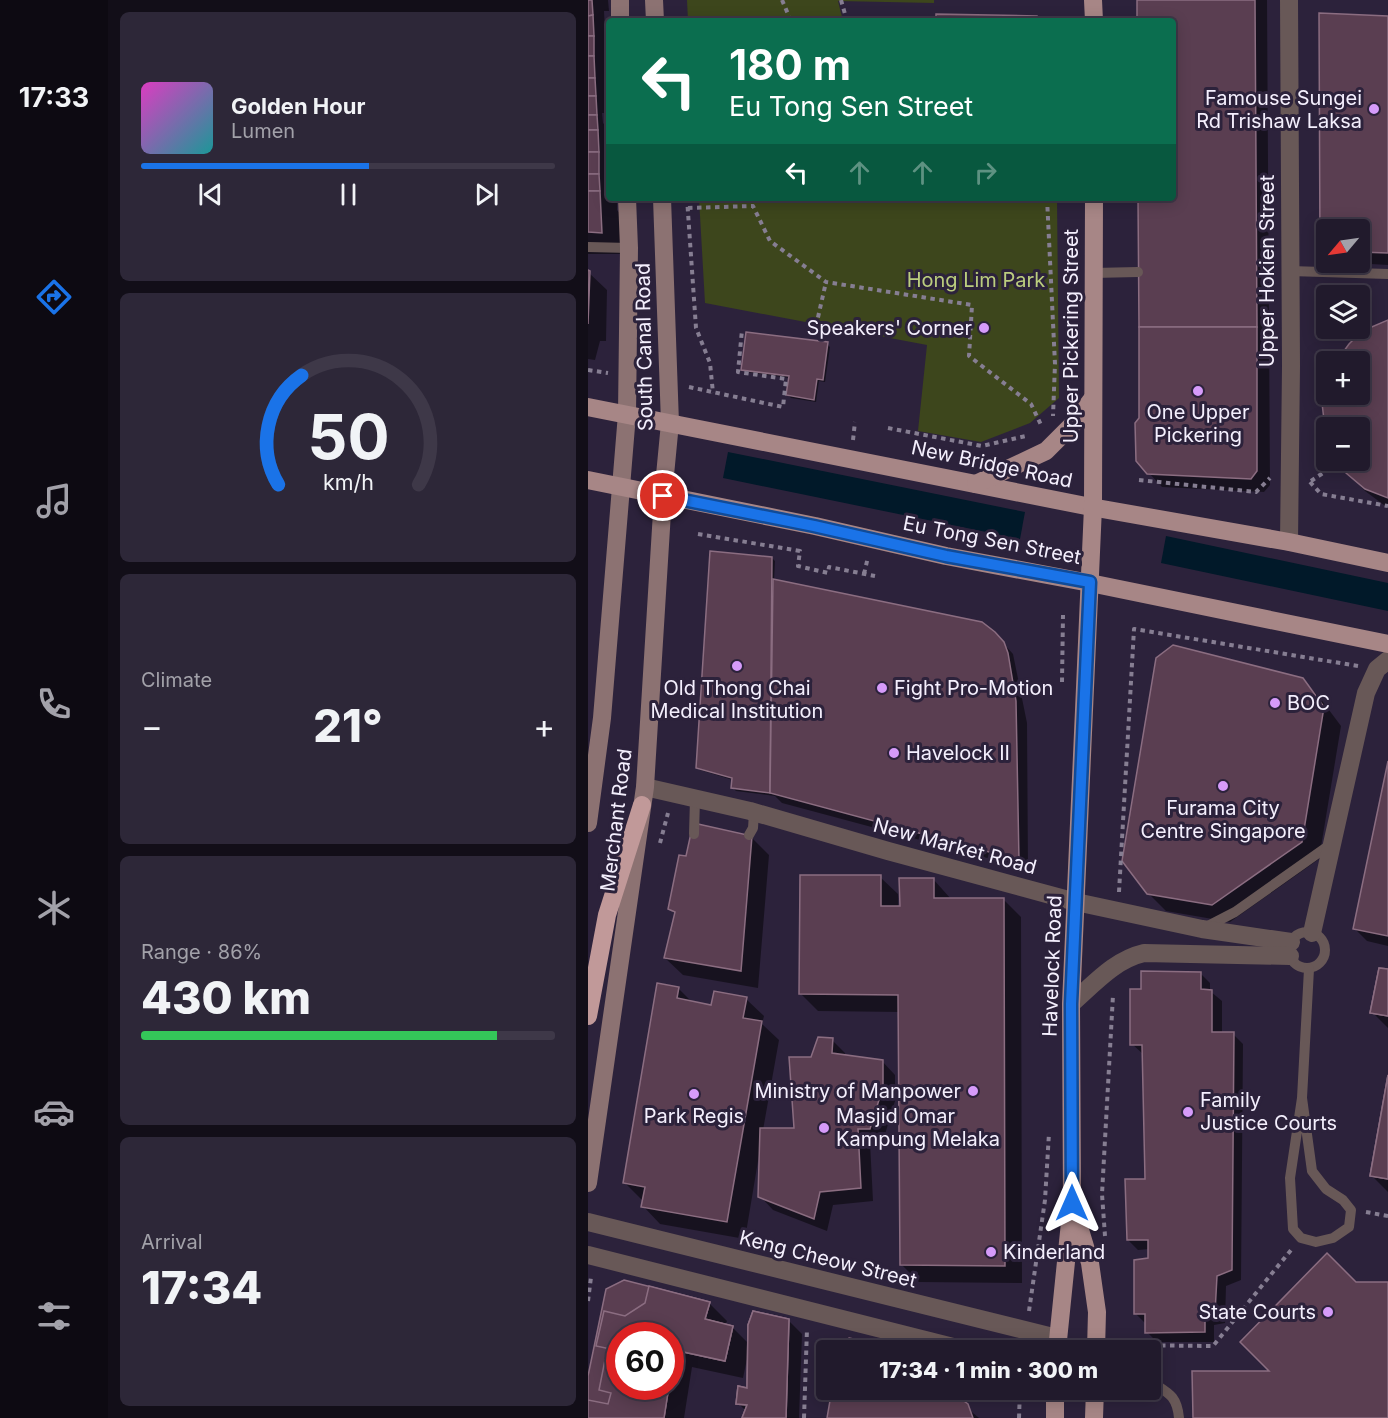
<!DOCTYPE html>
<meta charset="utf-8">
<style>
:root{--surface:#211a2c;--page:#2d2738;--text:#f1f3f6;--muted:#a2a1a9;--line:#3e3848;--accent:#1a73e8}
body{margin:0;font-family:Inter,sans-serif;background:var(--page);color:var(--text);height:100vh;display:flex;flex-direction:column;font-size:22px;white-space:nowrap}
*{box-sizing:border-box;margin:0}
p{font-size:20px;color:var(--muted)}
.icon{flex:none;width:33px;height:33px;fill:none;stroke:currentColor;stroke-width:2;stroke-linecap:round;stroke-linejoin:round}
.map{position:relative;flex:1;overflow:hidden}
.sheet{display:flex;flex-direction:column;gap:12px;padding:12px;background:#120e18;width:480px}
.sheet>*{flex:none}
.banner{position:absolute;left:18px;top:18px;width:570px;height:183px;border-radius:6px;box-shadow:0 3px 15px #0003,0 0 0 2px var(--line);background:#0b6e4f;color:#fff;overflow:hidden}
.needle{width:39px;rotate:241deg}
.tools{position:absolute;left:728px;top:219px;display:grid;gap:12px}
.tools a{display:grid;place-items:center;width:54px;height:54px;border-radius:6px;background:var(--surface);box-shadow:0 3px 15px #0003,0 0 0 2px var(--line);font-size:30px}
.speed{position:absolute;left:18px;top:1322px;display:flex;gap:12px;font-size:30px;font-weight:700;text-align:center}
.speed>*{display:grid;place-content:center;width:78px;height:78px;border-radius:50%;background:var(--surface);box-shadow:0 3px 15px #0003,0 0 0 2px var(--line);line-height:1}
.speed .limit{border:9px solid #d22;background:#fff;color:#111}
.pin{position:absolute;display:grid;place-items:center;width:51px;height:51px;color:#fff;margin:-26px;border:3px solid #fff;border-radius:50%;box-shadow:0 2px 6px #0007}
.me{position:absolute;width:66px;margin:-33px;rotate:0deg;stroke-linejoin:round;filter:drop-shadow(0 0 4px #0008)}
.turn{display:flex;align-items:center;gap:21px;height:126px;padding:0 24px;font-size:27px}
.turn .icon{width:78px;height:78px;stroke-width:2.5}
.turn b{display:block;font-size:42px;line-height:51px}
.lanes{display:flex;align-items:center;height:57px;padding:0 24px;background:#0003;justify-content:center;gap:30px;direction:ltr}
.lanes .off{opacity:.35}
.big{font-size:45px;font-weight:800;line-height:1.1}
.sheet .tile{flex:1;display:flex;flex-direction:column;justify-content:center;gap:9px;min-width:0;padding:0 21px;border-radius:9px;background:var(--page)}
.sheet .dial{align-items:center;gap:0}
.dial svg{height:156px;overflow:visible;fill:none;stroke:var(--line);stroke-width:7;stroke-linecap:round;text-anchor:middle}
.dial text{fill:var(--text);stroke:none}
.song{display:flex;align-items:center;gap:18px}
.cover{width:72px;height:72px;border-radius:9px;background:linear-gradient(135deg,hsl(310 70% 55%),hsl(180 70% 35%))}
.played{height:6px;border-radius:3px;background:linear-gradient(90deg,var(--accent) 55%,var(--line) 55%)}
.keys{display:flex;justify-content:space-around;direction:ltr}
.heat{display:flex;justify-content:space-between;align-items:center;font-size:33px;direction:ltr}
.charge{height:9px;border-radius:4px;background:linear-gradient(90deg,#34c759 86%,var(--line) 0)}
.trip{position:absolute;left:228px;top:1340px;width:345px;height:60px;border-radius:6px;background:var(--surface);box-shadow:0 3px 15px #0003,0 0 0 2px var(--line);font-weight:800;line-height:60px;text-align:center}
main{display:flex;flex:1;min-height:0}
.dock{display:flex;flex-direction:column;width:108px;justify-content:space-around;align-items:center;background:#0d0a12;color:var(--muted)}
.dock .icon{width:42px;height:42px}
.dock .current{color:var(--accent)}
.dock b{font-size:27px;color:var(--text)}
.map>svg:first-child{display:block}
</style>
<main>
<nav class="dock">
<b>17:33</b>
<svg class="icon current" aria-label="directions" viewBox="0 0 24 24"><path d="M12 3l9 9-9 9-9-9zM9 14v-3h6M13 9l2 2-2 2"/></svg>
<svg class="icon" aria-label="music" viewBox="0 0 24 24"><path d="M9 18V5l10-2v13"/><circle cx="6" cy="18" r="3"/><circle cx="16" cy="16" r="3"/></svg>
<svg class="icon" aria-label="phone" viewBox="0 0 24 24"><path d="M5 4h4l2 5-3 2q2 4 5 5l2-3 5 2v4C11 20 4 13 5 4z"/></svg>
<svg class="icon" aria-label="climate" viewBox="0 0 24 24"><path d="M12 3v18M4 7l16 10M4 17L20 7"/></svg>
<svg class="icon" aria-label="car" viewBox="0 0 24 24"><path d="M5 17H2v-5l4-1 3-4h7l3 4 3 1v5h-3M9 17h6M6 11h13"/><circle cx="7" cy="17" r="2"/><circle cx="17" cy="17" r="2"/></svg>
<svg class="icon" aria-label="filters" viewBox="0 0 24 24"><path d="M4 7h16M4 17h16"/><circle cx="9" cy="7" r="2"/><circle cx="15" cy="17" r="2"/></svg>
</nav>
<section class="sheet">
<div class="tile">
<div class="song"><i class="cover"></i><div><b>Golden Hour</b><p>Lumen</p></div></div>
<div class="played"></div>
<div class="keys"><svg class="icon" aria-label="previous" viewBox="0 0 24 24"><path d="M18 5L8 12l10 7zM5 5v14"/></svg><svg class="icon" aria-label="pause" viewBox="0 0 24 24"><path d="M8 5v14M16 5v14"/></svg><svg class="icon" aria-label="next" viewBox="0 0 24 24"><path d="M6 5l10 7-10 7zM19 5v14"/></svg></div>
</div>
<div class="tile dial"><svg viewBox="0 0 100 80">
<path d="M14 69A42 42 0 1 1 86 69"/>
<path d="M14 69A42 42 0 0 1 26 13" stroke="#1a73e8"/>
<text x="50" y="56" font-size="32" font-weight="700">50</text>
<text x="50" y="72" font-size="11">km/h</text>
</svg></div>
<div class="tile"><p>Climate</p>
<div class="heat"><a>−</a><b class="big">21°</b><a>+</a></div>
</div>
<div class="tile"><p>Range · 86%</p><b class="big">430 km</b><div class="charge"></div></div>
<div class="tile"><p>Arrival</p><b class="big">17:34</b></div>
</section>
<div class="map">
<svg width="800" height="1418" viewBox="0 0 800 1418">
<rect width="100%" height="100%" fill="#2c223b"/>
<!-- green -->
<g fill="#3d461c">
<polygon points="99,0 346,0 346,3 250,1 255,21 100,21"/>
<polygon points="111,198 469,198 471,398 442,423 393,442 330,431 339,345 117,303"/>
</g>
<!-- water -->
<g fill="#011929">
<polygon points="140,452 437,512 432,539 135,478"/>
<polygon points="578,536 800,583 800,611 573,563"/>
</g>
<!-- shadow -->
<g fill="#0007" fill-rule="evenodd">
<polygon points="0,0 20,0 21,11 16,11 18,50 21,53 21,73 19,73 21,113 14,113 15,123 21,130 21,169 17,169 17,182 21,186 21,198 29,198 29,210 33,215 35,254 0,254"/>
<polygon points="550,0 679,0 682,485 676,492 574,487 561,473 553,418 551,198 585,198 585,21 550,21"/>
<polygon points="732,14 800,17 800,265 748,262 771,262 771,230 738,230 738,254 734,249"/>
<polygon points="0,272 19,290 18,341 12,341 7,360 0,359"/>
<polygon points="800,322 800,508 777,491 759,472 771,460 771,428 735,403 738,393 738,394 771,394"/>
<polygon points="239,344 242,347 237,382 231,381 228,402 203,398 200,395 202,378 158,372 155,369"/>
<polygon points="184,558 187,561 186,581 406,633 425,654 439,723 440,869 194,803 187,796 148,791 145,788 145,780 112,770 109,767"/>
<polygon points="714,679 732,698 753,726 731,859 642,922 578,911 560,893"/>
<polygon points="800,767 800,946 779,941 766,928"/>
<polygon points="163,837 181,855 170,988 95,975 77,958 88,915 82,909"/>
<polygon points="292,877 310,894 310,908 313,908 346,880 363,899 415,899 433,917 434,1283 331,1282 314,1265 312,1012 230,1011 213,994"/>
<polygon points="800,971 800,1028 784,1012"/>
<polygon points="612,973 622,983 622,991 634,1001 634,1034 645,1034 655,1044 653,1280 638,1286 637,1323 626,1325 626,1342 569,1342 559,1332 557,1323 547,1313 562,1260 561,1249 550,1250 540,1240 559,1180 555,1054 544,1044 555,991"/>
<polygon points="91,989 105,1003 124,1006 158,999 176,1016 174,1024 191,1040 175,1130 208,1129 224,1058 244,1040 257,1053 257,1056 294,1061 307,1075 307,1101 295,1141 282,1142 285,1201 245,1205 239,1231 185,1210 172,1196 173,1155 171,1155 157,1239 72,1224 55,1206 54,1200 37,1183"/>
<polygon points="800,1083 800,1192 783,1175"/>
<path d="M121 1303 139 1321 137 1326 145 1328 161 1344 201 1321 214 1334 211 1418H155L158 1411 150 1403 160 1390 159 1359 155 1378 104 1367 96 1418H0V1383L17 1312ZM32 1335H82V1386H32Z"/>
<polygon points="245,1389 356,1389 391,1418 241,1418"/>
</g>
<!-- building -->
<g fill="#5a3e51" stroke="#8b6d81" stroke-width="1.5">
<polygon points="0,0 4,0 5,15 0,16"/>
<polygon points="549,0 667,0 669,327 551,327 550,198 585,198 585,21 549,21"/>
<polygon points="731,13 800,16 800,253 771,252 771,230 738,230 738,250 732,250"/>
<polygon points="348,14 449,16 449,21 348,21"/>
<polygon points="5,15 6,36 0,36 0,16"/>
<rect x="0" y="36" width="6" height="20"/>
<polygon points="0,56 6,56 7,78 0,78"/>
<polygon points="0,78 7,78 8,96 0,96"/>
<polygon points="0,96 8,96 9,115 0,115"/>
<polygon points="0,115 9,115 10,130 0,130"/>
<polygon points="0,130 10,130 11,152 0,152"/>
<rect x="0" y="152" width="11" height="22"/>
<polygon points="0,174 11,174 12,191 0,191"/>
<polygon points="0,191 12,191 14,233 0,232"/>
<polygon points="0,270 2,271 0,324"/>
<polygon points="800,320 800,498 777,489 758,473 750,463 748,460 771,460 771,428 738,428 738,437 734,403 738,382 738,394 771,394 771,362 748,362 761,344 770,335 779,329"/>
<polygon points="551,327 669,327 669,471 663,479 559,474 548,461 547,423 551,418"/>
<polygon points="158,332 240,342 235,380 229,379 226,400 198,395 201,376 153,370"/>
<polygon points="122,551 184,557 182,793 143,788 144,778 108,768"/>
<polygon points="185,579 394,622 407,632 416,642 420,653 428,701 431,860 182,793"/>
<polygon points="585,645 715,678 736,707 714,842 624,905 559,894 534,861 568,658"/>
<polygon points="800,761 800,936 765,929"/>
<polygon points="110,824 164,836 153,971 76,958 87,912 80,909 91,855 98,856 103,833"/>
<polygon points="212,875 293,875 293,906 312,906 311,878 346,878 346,898 416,898 417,1266 312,1265 310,995 211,994"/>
<polygon points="791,968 800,969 800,1016 782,1013"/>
<polygon points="791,968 800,969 800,1016 782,1013"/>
<polygon points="553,971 613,972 613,989 624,990 624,1032 646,1032 644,1270 629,1276 627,1313 617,1316 617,1332 557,1333 557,1314 546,1314 546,1260 560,1258 560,1240 539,1240 537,1179 557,1179 554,1045 542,1045 542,989 553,989"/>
<polygon points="69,983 91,987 89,998 123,1005 126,991 159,997 155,1018 174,1021 139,1222 53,1207 57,1187 35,1183"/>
<polygon points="230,1037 245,1038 244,1053 295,1060 295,1087 282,1129 270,1129 273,1188 232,1192 226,1219 170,1197 172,1128 206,1128 201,1057 223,1057"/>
<polygon points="800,1075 800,1179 782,1176"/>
<polygon points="800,1075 800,1179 782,1176"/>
<polygon points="739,1253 768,1282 800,1282 800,1418 605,1418 604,1371 681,1371 652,1342"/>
<polygon points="36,1280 122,1302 117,1319 145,1326 137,1361 86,1350 82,1375 82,1335 32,1335 32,1386 81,1386 76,1418 0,1418 0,1376 18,1289"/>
<polygon points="61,1286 122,1302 117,1319 145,1326 137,1361 86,1350 82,1375 82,1335 32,1335 32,1351 8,1346 16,1311 37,1316 57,1303"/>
<polygon points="165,1311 201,1319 198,1418 154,1418 159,1405 148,1404 150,1386 159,1388 160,1325"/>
<polygon points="165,1311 201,1319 198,1418 154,1418 159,1405 148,1404 150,1386 159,1388 160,1325"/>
<polygon points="261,1338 298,1346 303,1350 251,1350"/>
<polygon points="17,1360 32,1363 32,1386 81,1386 76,1418 0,1418 0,1400 20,1404 23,1393 11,1390"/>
<polygon points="244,1389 359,1389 380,1404 385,1418 239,1418"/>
</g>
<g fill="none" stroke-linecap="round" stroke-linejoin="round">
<!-- path -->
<g stroke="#867e92" stroke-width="4" stroke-dasharray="4.5 4.5" stroke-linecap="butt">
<polyline points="194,0 203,21"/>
<polyline points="253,0 259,21"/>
<polyline points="99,198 108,328 122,363 125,393"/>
<polyline points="164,198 165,206"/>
<polyline points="459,198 467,364 465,416"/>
<polyline points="100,208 165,206 182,241 238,282 384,305 381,356 443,404 454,427"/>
<polyline points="226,335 238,282"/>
<polyline points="0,370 20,373"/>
<polyline points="101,387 195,407 198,379 150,372 154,330"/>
<polyline points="300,428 394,446 438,436"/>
<polyline points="265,440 267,422"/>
<polyline points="551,480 668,492 682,478"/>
<polyline points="723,481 750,463"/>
<polyline points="722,482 733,494 800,506"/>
<polyline points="110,534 212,551 210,566 240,573 241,567 287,576"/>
<polyline points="276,574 280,557"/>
<polyline points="474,682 475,615"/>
<polyline points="72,843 80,813"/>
<polyline points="531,892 546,629 770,666"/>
<polyline points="778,1212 800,1216"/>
<polyline points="517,1236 514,1194 525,995"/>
<polyline points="0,1301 3,1277"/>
<polyline points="441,1311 457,1200 461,1133"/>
<polyline points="528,1345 625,1346 703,1250"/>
<polyline points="216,1418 219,1329"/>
<polyline points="431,1418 432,1389"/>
</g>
<!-- lane -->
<g stroke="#685857" stroke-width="10">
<polyline points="0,247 41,248"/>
<polyline points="702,271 800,274"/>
<polyline points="505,273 550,272"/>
<polyline points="106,834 107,799"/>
<polyline points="161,835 165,828 166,813"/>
<polyline points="616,928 647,912 743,844"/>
<circle cx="719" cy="950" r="18"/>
<polyline points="714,1098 724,1171 738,1189 755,1200 763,1210 761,1227 745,1238 728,1242 713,1238 705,1229 702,1178 714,1098 721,969"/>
<path d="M562 1381C580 1393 589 1395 591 1418"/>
</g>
<!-- street -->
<g stroke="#685857" stroke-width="18">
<polyline points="701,0 703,366 701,542"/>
<polyline points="57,787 162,811 300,851 488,902 614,929 703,942"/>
<polyline points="724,933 778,693 789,669 800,660"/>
<path d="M483 1004C506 984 526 960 556 953L702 956"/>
<polyline points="0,1222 469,1338"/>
<polyline points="0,1255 377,1350"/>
</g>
<!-- secondary -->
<g stroke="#8c7272" stroke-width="18">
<polyline points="32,0 32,21"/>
<polyline points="66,0 67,21"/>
<polyline points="0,823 14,718 39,414 41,248 39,198"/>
<polyline points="0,1183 57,787 75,496 82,423 74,198"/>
</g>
<!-- primary -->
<g stroke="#a78686" stroke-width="18">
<polyline points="505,0 506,21"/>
<polyline points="0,407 503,507 701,542 800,563"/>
<polyline points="0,480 227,526 358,556 502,583 800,644"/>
<polyline points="388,484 458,451 485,424 505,398"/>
<polyline points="486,1210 502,1263 509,1312 508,1350"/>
<polyline points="469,1350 484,1203 483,1004 505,507 506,198"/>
<polyline points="467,1418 467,1389"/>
<polyline points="506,1418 507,1389"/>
</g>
<!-- highway -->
<polyline stroke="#c19999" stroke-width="18" points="0,1016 19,915 54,805"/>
</g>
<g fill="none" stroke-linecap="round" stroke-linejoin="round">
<!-- route casing -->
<g stroke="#114b97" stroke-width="15">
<polyline id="route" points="75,496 226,526 358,556 502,582 483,1004 484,1203"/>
</g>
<!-- route -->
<use href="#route" stroke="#1a73e8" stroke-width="10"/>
</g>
<!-- markers -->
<g fill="#d69bfa" stroke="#2c223b" stroke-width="2">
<circle cx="786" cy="109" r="6"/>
<circle cx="396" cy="328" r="6"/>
<circle cx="610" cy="391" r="6"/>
<circle cx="149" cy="666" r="6"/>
<circle cx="294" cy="688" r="6"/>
<circle cx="687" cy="703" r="6"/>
<circle cx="306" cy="753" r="6"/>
<circle cx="635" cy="786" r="6"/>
<circle cx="385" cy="1091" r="6"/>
<circle cx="106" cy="1094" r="6"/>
<circle cx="600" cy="1112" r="6"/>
<circle cx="236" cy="1128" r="6"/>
<circle cx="403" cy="1252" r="6"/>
<circle cx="740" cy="1312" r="6"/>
</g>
<g text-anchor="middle" stroke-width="6" stroke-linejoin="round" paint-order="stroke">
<!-- poi labels -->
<g font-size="20" fill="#f4effd" stroke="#2c223b" text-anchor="start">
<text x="774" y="105" text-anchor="end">Famouse Sungei<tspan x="774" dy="23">Rd Trishaw Laksa</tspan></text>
<text x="384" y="335" text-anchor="end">Speakers' Corner</text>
<text x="610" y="419" text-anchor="middle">One Upper<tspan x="610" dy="23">Pickering</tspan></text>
<text x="149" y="695" text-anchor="middle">Old Thong Chai<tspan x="149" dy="23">Medical Institution</tspan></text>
<text x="306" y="695">Fight Pro-Motion</text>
<text x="699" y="710">BOC</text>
<text x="318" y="760">Havelock II</text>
<text x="635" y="815" text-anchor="middle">Furama City<tspan x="635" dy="23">Centre Singapore</tspan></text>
<text x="373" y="1098" text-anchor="end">Ministry of Manpower</text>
<text x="612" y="1107">Family<tspan x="612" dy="23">Justice Courts</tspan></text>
<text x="106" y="1123" text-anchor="middle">Park Regis</text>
<text x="248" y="1123">Masjid Omar<tspan x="248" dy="23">Kampung Melaka</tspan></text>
<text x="415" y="1259">Kinderland</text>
<text x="728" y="1319" text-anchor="end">State Courts</text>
</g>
<!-- street labels -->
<g font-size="20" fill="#f4effd" stroke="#2c223b">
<text transform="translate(679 271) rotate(-90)" y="7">Upper Hokien Street</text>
<text transform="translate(483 336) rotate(-90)" y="7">Upper Pickering Street</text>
<text transform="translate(56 347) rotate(-91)" y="7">South Canal Road</text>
<text transform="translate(404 464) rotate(12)" y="7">New Bridge Road</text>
<text transform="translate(404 540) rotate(11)" y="7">Eu Tong Sen Street</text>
<text transform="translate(28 820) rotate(-83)" y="7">Merchant Road</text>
<text transform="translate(367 846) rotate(15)" y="7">New Market Road</text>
<text transform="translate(464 966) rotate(-88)" y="7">Havelock Road</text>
<text transform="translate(240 1259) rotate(14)" y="7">Keng Cheow Street</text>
</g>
<!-- park labels -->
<g font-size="20" fill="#bbcd7e" stroke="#2c223b">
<text x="388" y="287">Hong Lim Park</text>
</g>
</g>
</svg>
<div class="tools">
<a><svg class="needle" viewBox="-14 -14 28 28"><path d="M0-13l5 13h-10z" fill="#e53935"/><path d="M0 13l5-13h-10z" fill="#a2a1a9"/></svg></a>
<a><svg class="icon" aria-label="layers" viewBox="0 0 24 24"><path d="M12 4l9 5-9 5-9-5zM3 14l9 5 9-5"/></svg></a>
<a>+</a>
<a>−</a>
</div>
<div class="speed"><div class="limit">60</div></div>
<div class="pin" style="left:75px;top:496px;background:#d93025"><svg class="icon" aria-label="arrive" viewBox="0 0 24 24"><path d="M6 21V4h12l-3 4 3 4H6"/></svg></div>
<svg class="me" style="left:484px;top:1203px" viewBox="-20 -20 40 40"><path d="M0-17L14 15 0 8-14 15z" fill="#1a73e8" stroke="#fff" stroke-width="4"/></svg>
<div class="trip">17:34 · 1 min · 300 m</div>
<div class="banner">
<div class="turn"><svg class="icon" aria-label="left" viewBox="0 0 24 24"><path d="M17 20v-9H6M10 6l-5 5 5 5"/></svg><div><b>180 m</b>Eu Tong Sen Street</div></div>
<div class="lanes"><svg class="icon" aria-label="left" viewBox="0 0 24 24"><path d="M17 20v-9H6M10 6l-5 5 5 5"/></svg><svg class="icon off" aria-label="ahead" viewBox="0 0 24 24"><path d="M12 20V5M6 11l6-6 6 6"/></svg><svg class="icon off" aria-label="ahead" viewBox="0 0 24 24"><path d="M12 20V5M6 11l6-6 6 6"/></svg><svg class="icon off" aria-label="right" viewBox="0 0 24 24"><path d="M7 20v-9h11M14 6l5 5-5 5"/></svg></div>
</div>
</div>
</main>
